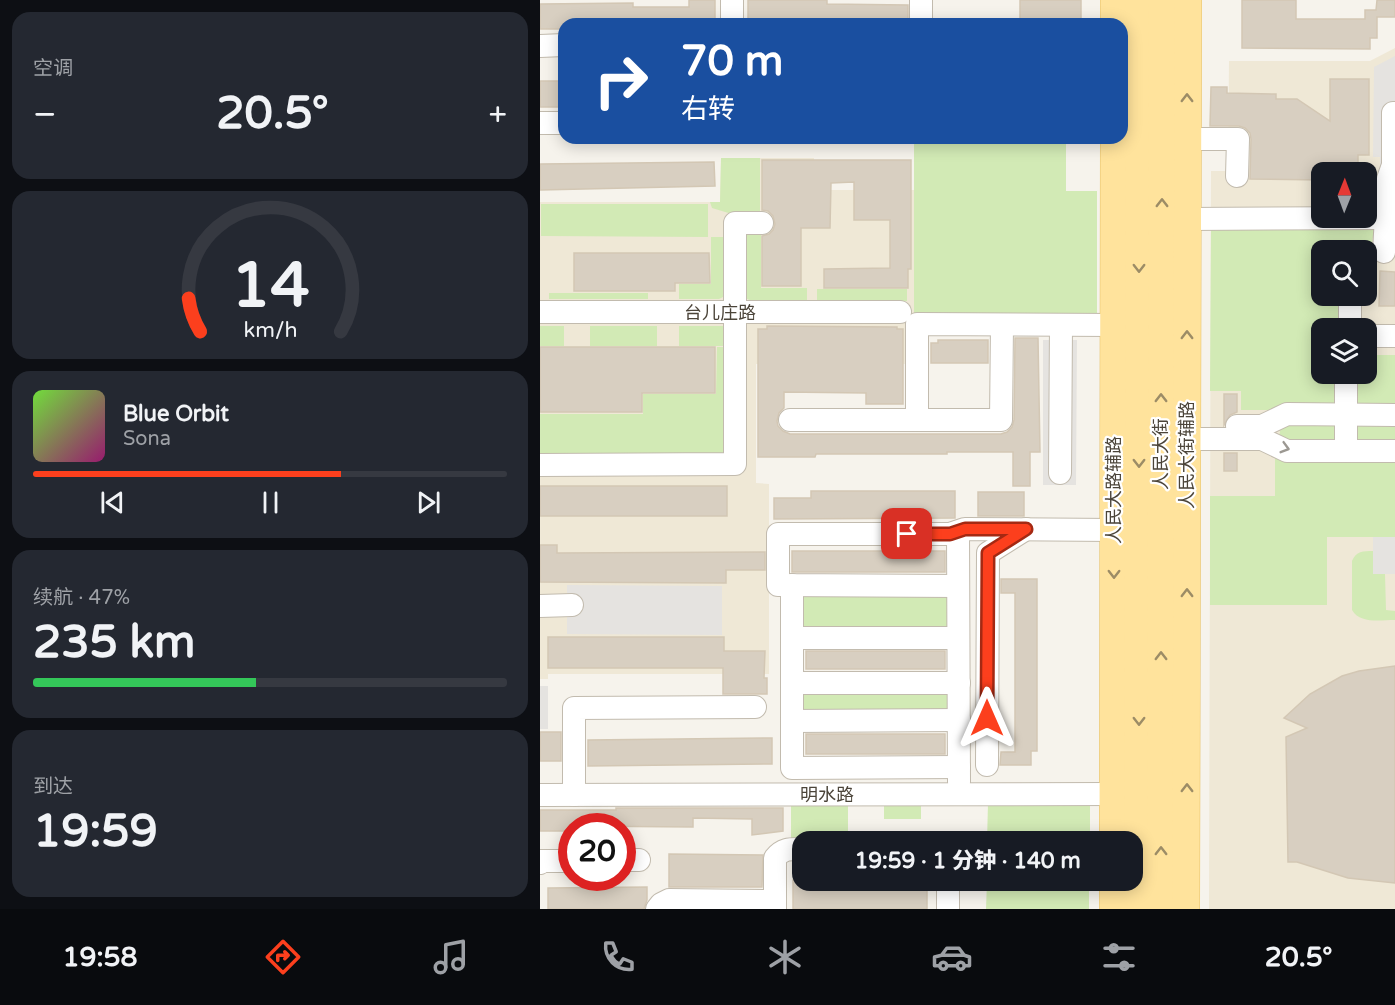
<!DOCTYPE html>
<html lang="zh">
<meta charset="utf-8">
<style>
:root{--surface:#171b24;--page:#242831;--text:#f1f3f6;--muted:#9ea1a6;--line:#363941;--accent:#fc3f1d}
body{margin:0;font-family:"Varela Round","Noto Sans SC",sans-serif;background:var(--page);color:var(--text);height:100vh;display:flex;flex-direction:column;font-size:22px;white-space:nowrap}
*{box-sizing:border-box;margin:0}
p{font-size:20px;color:var(--muted)}
.icon{flex:none;width:33px;height:33px;fill:none;stroke:currentColor;stroke-width:2;stroke-linecap:round;stroke-linejoin:round}
.map{position:relative;flex:1;overflow:hidden}
.side{display:flex;flex-direction:column;gap:12px;padding:12px;background:#0d0f14;width:540px}
.side>*{flex:none}
.banner{position:absolute;left:18px;top:18px;width:570px;height:126px;border-radius:18px;box-shadow:0 3px 15px #0003;background:#1a4fa0;color:#fff;overflow:hidden}
.needle{width:39px;rotate:1deg}
.controls{position:absolute;left:771px;top:162px;display:grid;gap:12px}
.controls a{display:grid;place-items:center;width:66px;height:66px;border-radius:12px;background:var(--surface);box-shadow:0 3px 15px #0003;font-size:30px}
.speed{position:absolute;left:18px;top:813px;display:flex;gap:12px;font-size:30px;font-weight:700;text-align:center}
.speed>*{display:grid;place-content:center;width:78px;height:78px;border-radius:50%;background:var(--surface);box-shadow:0 3px 15px #0003;line-height:1}
.speed .limit{border:9px solid #d22;background:#fff;color:#111}
.pin{position:absolute;display:grid;place-items:center;width:51px;height:51px;color:#fff;margin:-26px;border-radius:12px;box-shadow:0 3px 9px #0006}
.me{position:absolute;width:66px;margin:-33px;rotate:0deg;stroke-linejoin:round;filter:drop-shadow(0 0 4px #0008)}
.turn{display:flex;align-items:center;gap:21px;height:126px;padding:0 24px;font-size:27px}
.turn .icon{width:78px;height:78px;stroke-width:2.5}
.turn b{display:block;font-size:42px;line-height:51px}
.big{font-size:45px;font-weight:800;line-height:1.1}
.side .tile{flex:1;display:flex;flex-direction:column;justify-content:center;gap:9px;min-width:0;padding:0 21px;border-radius:18px;background:var(--page)}
.side .dial{align-items:center;gap:0}
.dial svg{height:156px;overflow:visible;fill:none;stroke:var(--line);stroke-width:7;stroke-linecap:round;text-anchor:middle}
.dial text{fill:var(--text);stroke:none}
.song{display:flex;align-items:center;gap:18px}
.cover{width:72px;height:72px;border-radius:9px;background:linear-gradient(135deg,hsl(100 70% 55%),hsl(320 70% 35%))}
.played{height:6px;border-radius:3px;background:linear-gradient(90deg,var(--accent) 65%,var(--line) 65%)}
.keys{display:flex;justify-content:space-around;direction:ltr}
.heat{display:flex;justify-content:space-between;align-items:center;font-size:33px;direction:ltr}
.charge{height:9px;border-radius:4px;background:linear-gradient(90deg,#34c759 47%,var(--line) 0)}
.trip{position:absolute;left:252px;top:831px;width:351px;height:60px;border-radius:18px;background:var(--surface);box-shadow:0 3px 15px #0003;font-weight:800;line-height:60px;text-align:center}
.menu{display:flex;height:96px;justify-content:space-around;align-items:center;background:#090b0e;color:var(--muted)}
.menu .icon{width:42px;height:42px}
.menu .on{color:var(--accent)}
.menu b{font-size:27px;color:var(--text)}
main{display:flex;flex:1;min-height:0}
.map>svg:first-child{display:block}
</style>
<main>
<section class="side">
<div class="tile"><p>空调</p>
<div class="heat"><a>−</a><b class="big">20.5°</b><a>+</a></div>
</div>
<div class="tile dial"><svg viewBox="0 0 100 80">
<path d="M14 69A42 42 0 1 1 86 69"/>
<path d="M14 69A42 42 0 0 1 8 52" stroke="#fc3f1d"/>
<text x="50" y="56" font-size="32" font-weight="700">14</text>
<text x="50" y="72" font-size="11">km/h</text>
</svg></div>
<div class="tile">
<div class="song"><i class="cover"></i><div><b>Blue Orbit</b><p>Sona</p></div></div>
<div class="played"></div>
<div class="keys"><svg class="icon" aria-label="previous" viewBox="0 0 24 24"><path d="M18 5L8 12l10 7zM5 5v14"/></svg><svg class="icon" aria-label="pause" viewBox="0 0 24 24"><path d="M8 5v14M16 5v14"/></svg><svg class="icon" aria-label="next" viewBox="0 0 24 24"><path d="M6 5l10 7-10 7zM19 5v14"/></svg></div>
</div>
<div class="tile"><p>续航 · 47%</p><b class="big">235 km</b><div class="charge"></div></div>
<div class="tile"><p>到达</p><b class="big">19:59</b></div>
</section>
<div class="map">
<svg width="855" height="909" viewBox="0 0 855 909">
<rect width="100%" height="100%" fill="#f6f3ec"/>
<!-- education -->
<g fill="#efe8d6" fill-rule="evenodd">
<path d="M855 48V909H669L671 171H688L689 61H830ZM782 172H826V218H782ZM782 250H826V296H782ZM782 328H826V374H782Z"/>
<polygon points="181,158 274,158 274,190 374,190 374,364 216,364 216,483 229,484 229,674 8,674 8,679 0,679 0,202 180,202"/>
</g>
<!-- green -->
<g fill="#d2eab5">
<polygon points="374,138 504,138 504,141 526,141 526,191 557,191 557,316 374,315"/>
<polygon points="181,158 220,158 220,218 195,215 172,208 170,202 180,202"/>
<polygon points="1,204 168,204 168,237 1,236"/>
<polygon points="671,226 834,229 832,243 800,244 800,250 782,250 782,296 800,296 800,328 782,328 782,374 800,374 799,400 787,410 701,410 701,391 670,391"/>
<polygon points="202,228 221,228 221,288 267,288 267,301 212,301 205,298"/>
<polygon points="171,237 189,237 185,296 179,299 139,299 139,284 171,284"/>
<rect x="277" y="289" width="90" height="12"/>
<rect x="9" y="293" width="99" height="6"/>
<rect x="0" y="326" width="24" height="20"/>
<rect x="50" y="326" width="67" height="20"/>
<polygon points="139,326 184,326 186,328 189,346 139,346"/>
<polygon points="177,347 189,347 187,453 0,457 0,414 103,414 103,394 176,394"/>
<polygon points="827,355 855,355 855,410 817,406 813,374 826,374"/>
<polygon points="855,421 855,445 820,444 812,434 814,426"/>
<polygon points="795,423 797,440 750,445 739,437 741,425"/>
<polygon points="735,456 855,456 855,537 787,537 787,605 670,605 670,496 735,496"/>
<path d="M833 551V574H845L846 610 855 611V620C840 620 820 624 812 610V561C816 551 823 551 833 551Z"/>
<polygon points="263,596 409,596 413,627 263,627"/>
<polygon points="410,692 415,709 262,712 260,693"/>
<polygon points="251,802 308,802 308,832 292,832 292,841 251,842"/>
<rect x="344" y="802" width="37" height="17"/>
<polygon points="448,803 550,803 550,841 447,842"/>
<polygon points="447,881 549,881 549,909 446,909"/>
</g>
<!-- parking -->
<g fill="#e5e3e0">
<polygon points="855,56 855,178 840,178 840,157 833,157 834,67"/>
<polygon points="503,340 537,340 536,485 503,485"/>
<rect x="833" y="537" width="22" height="37"/>
<polygon points="27,585 182,586 182,635 27,634"/>
<rect x="0" y="686" width="8" height="43"/>
</g>
<!-- building -->
<g fill="#d8cfc1" stroke="#d3c7b4" stroke-width="1.5">
<polygon points="149,0 175,0 175,24 24,24 24,29 0,29 0,4 93,3 93,7 149,7"/>
<polygon points="208,0 287,0 287,4 368,5 368,24 208,24"/>
<rect x="480" y="0" width="61" height="24"/>
<polygon points="702,0 756,0 756,19 825,19 825,10 836,10 837,0 855,0 855,17 837,17 837,38 830,38 830,49 702,48"/>
<polygon points="790,79 829,79 829,155 818,155 818,172 782,172 782,180 710,179 711,139 710,133 705,128 699,126 670,126 671,87 687,87 687,93 736,94 736,99 757,99 790,121"/>
<rect x="0" y="81" width="24" height="26"/>
<polygon points="222,160 371,160 371,269 368,269 368,288 284,288 284,269 350,268 350,220 314,220 314,182 291,183 290,228 261,228 261,286 222,286 222,236 229,234 233,230 235,224 233,216 228,211 222,210"/>
<polygon points="174,162 175,186 0,190 0,164"/>
<polygon points="34,253 169,253 170,283 135,283 135,291 34,291"/>
<polygon points="840,271 855,272 855,306 839,306"/>
<polygon points="227,326 357,327 357,329 363,329 363,404 326,404 326,393 244,392 244,408 239,413 237,421 238,426 243,431 250,434 461,434 467,432 472,427 474,420 475,338 498,338 500,452 490,452 490,486 473,486 473,452 407,452 407,454 276,454 275,457 218,457 218,329 227,329"/>
<polygon points="398,340 448,340 448,363 391,363 391,343 398,343"/>
<polygon points="0,347 175,347 175,393 102,393 102,412 0,412"/>
<polygon points="684,394 697,394 697,412 690,415 684,425"/>
<rect x="684" y="453" width="13" height="18"/>
<rect x="0" y="486" width="187" height="30"/>
<polygon points="271,491 415,491 415,518 234,519 234,498 271,498"/>
<rect x="438" y="492" width="46" height="24"/>
<polygon points="0,545 17,545 17,553 225,552 225,570 186,570 186,583 0,582"/>
<rect x="252" y="551" width="153" height="21"/>
<polygon points="461,579 497,579 497,751 491,751 491,765 460,765 461,752 475,752 475,593 461,593"/>
<polygon points="8,637 184,637 184,651 225,651 224,678 227,678 227,694 183,694 183,668 8,668"/>
<rect x="266" y="651" width="139" height="18"/>
<polygon points="855,666 855,883 808,878 757,862 748,862 746,737 767,728 744,718 770,694 802,676 819,671"/>
<rect x="0" y="732" width="21" height="29"/>
<rect x="266" y="734" width="139" height="20"/>
<polygon points="232,738 232,764 48,766 48,740"/>
<polygon points="76,808 243,808 243,831 212,835 212,819 153,818 153,827 32,826 32,831 0,831 0,810 76,810"/>
<polygon points="129,854 223,855 222,887 129,887"/>
<rect x="253" y="880" width="134" height="29"/>
<polygon points="107,887 107,900 104,909 8,909 8,888"/>
</g>
<g fill="none" stroke-linecap="round" stroke-linejoin="round">
<!-- minor casing -->
<g stroke="#c2bbae" stroke-width="24">
<g id="minor">
<polyline points="192,0 192,24"/>
<polyline points="381,0 381,24"/>
<polyline points="0,46 24,45"/>
<polyline points="0,123 24,123"/>
<polyline points="660,139 698,139 697,176"/>
<polyline points="647,219 846,218"/>
<polyline points="844,252 848,179 853,165 853,113 855,113"/>
<polyline points="810,296 810,328"/>
<polyline points="0,312 360,312"/>
<polyline points="826,336 855,336"/>
<polyline points="250,420 461,420 462,325"/>
<polyline points="377,420 377,324 574,325"/>
<polyline points="697,426 722,426 747,414 855,415"/>
<polyline points="647,439 722,439 747,451 855,451"/>
<polyline points="806,451 806,374"/>
<polyline points="0,465 195,464 195,223 222,223"/>
<polyline points="520,473 521,325"/>
<polyline points="418,532 419,782"/>
<polyline points="252,585 252,768 419,767"/>
<polyline points="418,586 238,585 238,534 410,534 425,529 574,530"/>
<polyline points="0,606 32,605"/>
<polyline points="252,638 418,638"/>
<polyline points="252,683 419,683"/>
<polyline points="252,721 419,720"/>
<polyline points="447,765 448,553 486,529"/>
<polyline points="0,795 573,794"/>
<polyline points="34,795 34,708 215,707"/>
<polyline points="82,860 99,860"/>
<polyline points="0,863 1,861 32,861"/>
<polyline points="117,909 121,904 129,900 235,901"/>
<path d="M235 909V858C243 848 251 849 262 849"/>
<polyline points="408,909 408,880"/>
</g>
</g>
<!-- major casing -->
<g stroke="#e6c16a" stroke-width="28">
<g id="major">
<polyline points="574,24 574,0"/>
<polyline points="573,842 574,138"/>
<polyline points="573,909 573,880"/>
<polyline points="598,909 599,0"/>
<polyline points="621,909 622,0"/>
<polyline points="646,909 648,0"/>
</g>
</g>
<!-- minor -->
<use href="#minor" stroke="#fff" stroke-width="22"/>
<!-- major -->
<use href="#major" stroke="#ffe39c" stroke-width="27"/>
</g>
<!-- one-way arrows -->
<defs><path id="oneway-chevron" d="M-2-3.5L2.5 0L-2 3.5" fill="none" stroke-width="1.6" stroke-linecap="round" stroke-linejoin="round" transform="scale(1.5)"/></defs>
<g stroke="#9c8c66">
<use href="#oneway-chevron" transform="translate(647 98) rotate(-90)"/>
<use href="#oneway-chevron" transform="translate(622 203) rotate(-90)"/>
<use href="#oneway-chevron" transform="translate(599 268) rotate(90)"/>
<use href="#oneway-chevron" transform="translate(647 335) rotate(-90)"/>
<use href="#oneway-chevron" transform="translate(621 398) rotate(-90)"/>
<use href="#oneway-chevron" transform="translate(599 463) rotate(90)"/>
<use href="#oneway-chevron" transform="translate(574 574) rotate(90)"/>
<use href="#oneway-chevron" transform="translate(647 593) rotate(-90)"/>
<use href="#oneway-chevron" transform="translate(621 656) rotate(-90)"/>
<use href="#oneway-chevron" transform="translate(599 721) rotate(90)"/>
<use href="#oneway-chevron" transform="translate(647 788) rotate(-90)"/>
<use href="#oneway-chevron" transform="translate(621 851) rotate(-90)"/>
</g>
<use stroke="#9c9892" href="#oneway-chevron" transform="translate(745 448) rotate(16)"/>
<g fill="none" stroke-linecap="round" stroke-linejoin="round">
<!-- route casing -->
<g stroke="#a42913" stroke-width="15">
<polyline id="route" points="367,534 410,534 425,529 486,529 448,553 447,718"/>
</g>
<!-- route -->
<use href="#route" stroke="#fc3f1d" stroke-width="10"/>
</g>
<g text-anchor="middle" stroke-width="4.5" stroke-linejoin="round" paint-order="stroke">
<!-- street labels -->
<g font-size="18" fill="#4b4439" stroke="#fff">
<text x="180" y="319">台儿庄路</text>
<text transform="translate(621 454) rotate(-90)" y="6">人民大街</text>
<text transform="translate(647 455) rotate(-90)" y="6">人民大街辅路</text>
<text transform="translate(574 490) rotate(-90)" y="6">人民大路辅路</text>
<text x="287" y="801">明水路</text>
</g>
</g>
</svg>
<div class="controls">
<a><svg class="needle" viewBox="-14 -14 28 28"><path d="M0-13l5 13h-10z" fill="#e53935"/><path d="M0 13l5-13h-10z" fill="#9ea1a6"/></svg></a>
<a><svg class="icon" aria-label="search" viewBox="0 0 24 24"><circle cx="10" cy="10" r="6"/><path d="M15 15l6 6"/></svg></a>
<a><svg class="icon" aria-label="layers" viewBox="0 0 24 24"><path d="M12 4l9 5-9 5-9-5zM3 14l9 5 9-5"/></svg></a>
</div>
<div class="speed"><div class="limit">20</div></div>
<div class="pin" style="left:367px;top:534px;background:#d93025"><svg class="icon" aria-label="arrive" viewBox="0 0 24 24"><path d="M6 21V4h12l-3 4 3 4H6"/></svg></div>
<svg class="me" style="left:447px;top:718px" viewBox="-20 -20 40 40"><path d="M0-17L14 15 0 8-14 15z" fill="#fc3f1d" stroke="#fff" stroke-width="4"/></svg>
<div class="trip">19:59 · 1 分钟 · 140 m</div>
<div class="banner">
<div class="turn"><svg class="icon" aria-label="right" viewBox="0 0 24 24"><path d="M7 20v-9h11M14 6l5 5-5 5"/></svg><div><b>70 m</b>右转</div></div>
</div>
</div>
</main>
<nav class="menu">
<b>19:58</b>
<svg class="icon on" aria-label="directions" viewBox="0 0 24 24"><path d="M12 3l9 9-9 9-9-9zM9 14v-3h6M13 9l2 2-2 2"/></svg>
<svg class="icon" aria-label="music" viewBox="0 0 24 24"><path d="M9 18V5l10-2v13"/><circle cx="6" cy="18" r="3"/><circle cx="16" cy="16" r="3"/></svg>
<svg class="icon" aria-label="phone" viewBox="0 0 24 24"><path d="M5 4h4l2 5-3 2q2 4 5 5l2-3 5 2v4C11 20 4 13 5 4z"/></svg>
<svg class="icon" aria-label="climate" viewBox="0 0 24 24"><path d="M12 3v18M4 7l16 10M4 17L20 7"/></svg>
<svg class="icon" aria-label="car" viewBox="0 0 24 24"><path d="M5 17H2v-5l4-1 3-4h7l3 4 3 1v5h-3M9 17h6M6 11h13"/><circle cx="7" cy="17" r="2"/><circle cx="17" cy="17" r="2"/></svg>
<svg class="icon" aria-label="filters" viewBox="0 0 24 24"><path d="M4 7h16M4 17h16"/><circle cx="9" cy="7" r="2"/><circle cx="15" cy="17" r="2"/></svg>
<b>20.5°</b>
</nav>
